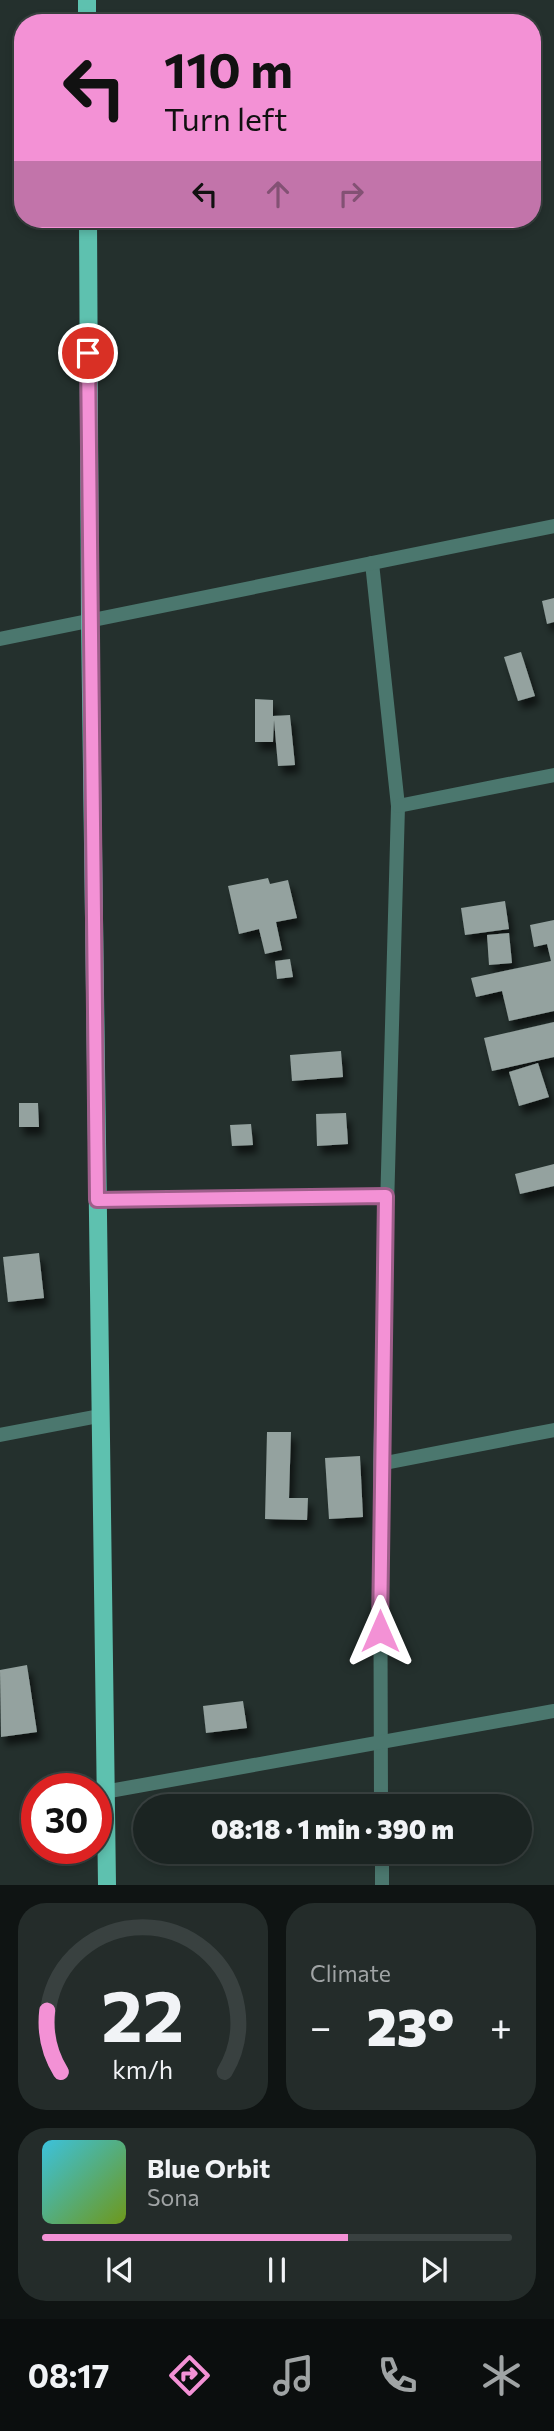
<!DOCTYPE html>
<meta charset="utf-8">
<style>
:root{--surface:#1b2422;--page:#242c2a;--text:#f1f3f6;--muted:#a0a4a5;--line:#394140;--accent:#f391d5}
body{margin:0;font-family:Commissioner,sans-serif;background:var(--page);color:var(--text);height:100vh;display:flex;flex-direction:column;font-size:26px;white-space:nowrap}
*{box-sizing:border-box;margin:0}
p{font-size:23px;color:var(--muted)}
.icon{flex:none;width:38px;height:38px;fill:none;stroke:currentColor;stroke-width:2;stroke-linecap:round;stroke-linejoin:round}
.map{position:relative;height:1885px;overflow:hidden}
.sheet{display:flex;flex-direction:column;gap:18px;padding:18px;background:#0f1413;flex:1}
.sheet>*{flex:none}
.hud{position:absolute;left:14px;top:14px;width:527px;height:214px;border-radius:28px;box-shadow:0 4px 10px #0003,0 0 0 2px var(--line);background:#f391d5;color:#111;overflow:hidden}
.speed{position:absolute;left:21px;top:1773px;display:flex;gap:14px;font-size:35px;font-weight:700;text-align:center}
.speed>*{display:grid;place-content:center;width:91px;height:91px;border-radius:50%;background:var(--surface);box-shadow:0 4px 10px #0003,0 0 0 2px var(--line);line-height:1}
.speed .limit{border:10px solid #d22;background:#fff;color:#111}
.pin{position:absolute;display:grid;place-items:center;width:60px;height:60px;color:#fff;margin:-30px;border:4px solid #fff;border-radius:50%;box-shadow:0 2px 7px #0007}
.me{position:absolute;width:77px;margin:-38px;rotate:0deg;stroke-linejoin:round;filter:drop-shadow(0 0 5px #0008)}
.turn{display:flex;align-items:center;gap:24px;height:147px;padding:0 35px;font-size:32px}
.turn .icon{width:91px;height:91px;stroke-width:2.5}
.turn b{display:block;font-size:49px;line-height:60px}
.lanes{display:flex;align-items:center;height:66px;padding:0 35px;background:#0003;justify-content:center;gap:35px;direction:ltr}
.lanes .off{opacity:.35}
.big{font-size:52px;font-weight:800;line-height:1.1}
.sheet .card{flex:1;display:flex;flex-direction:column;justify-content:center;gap:10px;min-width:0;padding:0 24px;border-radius:28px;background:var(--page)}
.sheet .dial{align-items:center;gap:0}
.dial svg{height:182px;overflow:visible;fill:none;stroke:var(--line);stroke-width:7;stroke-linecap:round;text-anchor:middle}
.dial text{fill:var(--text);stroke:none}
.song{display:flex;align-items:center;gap:21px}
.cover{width:84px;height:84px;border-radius:10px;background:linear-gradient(135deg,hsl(190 70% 55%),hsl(80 70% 35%))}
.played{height:7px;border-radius:4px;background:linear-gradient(90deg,var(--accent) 65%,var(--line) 65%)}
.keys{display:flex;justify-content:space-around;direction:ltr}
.heat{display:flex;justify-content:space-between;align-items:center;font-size:38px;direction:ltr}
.sheet .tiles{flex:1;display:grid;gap:18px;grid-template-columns:1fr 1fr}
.card:last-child{grid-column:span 2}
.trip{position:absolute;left:133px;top:1794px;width:399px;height:70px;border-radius:35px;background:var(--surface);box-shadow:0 4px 10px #0003,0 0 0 2px var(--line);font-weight:800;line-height:70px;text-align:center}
.dock{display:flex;height:112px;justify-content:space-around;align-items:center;background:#0b0e0e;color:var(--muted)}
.dock .icon{width:49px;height:49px}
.dock .current{color:var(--accent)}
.dock b{font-size:32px;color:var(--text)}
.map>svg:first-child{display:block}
</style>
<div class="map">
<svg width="554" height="1885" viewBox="0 0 554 1885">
<defs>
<filter id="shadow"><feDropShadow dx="4.5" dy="8" stdDeviation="3.5" flood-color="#0009"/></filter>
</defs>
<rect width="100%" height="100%" fill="#24302d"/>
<!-- building -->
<g fill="#94a29f" filter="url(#shadow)">
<polygon points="554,598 554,622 547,624 542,601"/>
<polygon points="521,652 535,696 518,701 504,657"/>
<polygon points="255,699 273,700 273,716 290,715 295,765 278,766 274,720 273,742 255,742"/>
<polygon points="268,878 270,884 288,880 297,918 276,922 282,950 265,954 259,929 239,934 228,886"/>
<polygon points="505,901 509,929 465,935 461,908"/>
<polygon points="554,920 554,1011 509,1021 502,991 476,997 471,978 551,961 547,944 534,947 530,925"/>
<polygon points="509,933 512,963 489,965 487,935"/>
<polygon points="290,959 293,977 277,979 275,961"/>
<polygon points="554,1022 554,1057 492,1071 484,1038"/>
<polygon points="341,1051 343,1077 292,1081 290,1055"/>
<polygon points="538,1063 549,1097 519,1106 509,1072"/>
<polygon points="19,1103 38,1103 39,1127 19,1127"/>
<polygon points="346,1113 348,1144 317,1146 316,1114"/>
<polygon points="251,1124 253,1145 232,1146 230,1125"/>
<polygon points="554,1164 554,1186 520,1194 515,1174"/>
<polygon points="39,1253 44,1298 8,1302 3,1257"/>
<polygon points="267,1432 291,1432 289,1498 308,1498 307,1520 265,1519"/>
<polygon points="360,1456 363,1517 329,1519 325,1458"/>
<polygon points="27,1665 37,1732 1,1737 0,1670"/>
<polygon points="243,1701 247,1728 206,1733 203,1706"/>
</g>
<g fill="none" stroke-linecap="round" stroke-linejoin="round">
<!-- minor -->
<g stroke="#4b776e" stroke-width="14">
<polyline points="372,563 398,806 380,1464 381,1806"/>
<polyline points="398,806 554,775"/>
<polyline points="97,1200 386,1196"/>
<polyline points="0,1435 99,1416"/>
<polyline points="380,1464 554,1430"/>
<polyline points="104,1792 554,1711"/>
<polyline points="382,1852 382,1885"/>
</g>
<!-- tertiary -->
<polyline stroke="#4b776e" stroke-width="14" points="0,639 554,526"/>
<!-- primary -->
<g stroke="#5ec1af" stroke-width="18">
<polyline points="87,0 87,23"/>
<polyline points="88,219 90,621 107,1885"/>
</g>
</g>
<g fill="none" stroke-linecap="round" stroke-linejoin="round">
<!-- route casing -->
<g stroke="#9e5e8a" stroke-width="18">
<polyline id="route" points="88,353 97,1200 386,1196 380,1631"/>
</g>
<!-- route -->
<use href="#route" stroke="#f391d5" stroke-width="12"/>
</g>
</svg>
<div class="speed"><div class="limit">30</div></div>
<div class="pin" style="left:88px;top:353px;background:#d93025"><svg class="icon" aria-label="arrive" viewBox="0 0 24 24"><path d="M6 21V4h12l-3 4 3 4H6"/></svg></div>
<svg class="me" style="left:380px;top:1631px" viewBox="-20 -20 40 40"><path d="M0-17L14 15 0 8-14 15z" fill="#f391d5" stroke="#fff" stroke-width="4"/></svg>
<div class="trip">08:18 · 1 min · 390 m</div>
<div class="hud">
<div class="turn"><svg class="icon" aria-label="left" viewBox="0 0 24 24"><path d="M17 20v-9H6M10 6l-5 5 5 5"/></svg><div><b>110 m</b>Turn left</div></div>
<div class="lanes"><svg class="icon" aria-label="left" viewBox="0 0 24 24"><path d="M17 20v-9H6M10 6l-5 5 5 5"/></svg><svg class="icon off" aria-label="ahead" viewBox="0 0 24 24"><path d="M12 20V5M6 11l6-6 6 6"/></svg><svg class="icon off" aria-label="right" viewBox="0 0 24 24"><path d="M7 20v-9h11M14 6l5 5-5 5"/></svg></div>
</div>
</div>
<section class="sheet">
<div class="tiles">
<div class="card dial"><svg viewBox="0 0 100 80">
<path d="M14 69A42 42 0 1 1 86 69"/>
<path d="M14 69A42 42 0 0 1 8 42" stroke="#f391d5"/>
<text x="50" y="56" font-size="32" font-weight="700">22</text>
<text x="50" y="72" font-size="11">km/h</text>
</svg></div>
<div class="card"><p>Climate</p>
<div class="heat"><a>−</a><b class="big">23°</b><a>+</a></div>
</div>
<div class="card">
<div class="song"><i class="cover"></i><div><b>Blue Orbit</b><p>Sona</p></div></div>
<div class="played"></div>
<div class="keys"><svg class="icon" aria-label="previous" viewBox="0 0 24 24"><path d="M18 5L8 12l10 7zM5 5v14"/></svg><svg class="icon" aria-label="pause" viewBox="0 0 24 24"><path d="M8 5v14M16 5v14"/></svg><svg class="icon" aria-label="next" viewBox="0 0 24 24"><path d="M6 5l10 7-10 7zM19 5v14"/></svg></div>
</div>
</div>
</section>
<nav class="dock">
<b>08:17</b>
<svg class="icon current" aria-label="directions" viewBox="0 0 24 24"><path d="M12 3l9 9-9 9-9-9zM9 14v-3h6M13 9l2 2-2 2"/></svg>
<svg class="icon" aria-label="music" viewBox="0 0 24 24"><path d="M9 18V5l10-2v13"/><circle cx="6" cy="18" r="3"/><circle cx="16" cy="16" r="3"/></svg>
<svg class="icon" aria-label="phone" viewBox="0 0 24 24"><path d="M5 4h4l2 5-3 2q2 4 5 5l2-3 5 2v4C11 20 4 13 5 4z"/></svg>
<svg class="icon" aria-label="climate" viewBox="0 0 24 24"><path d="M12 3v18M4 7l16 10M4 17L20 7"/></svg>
</nav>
